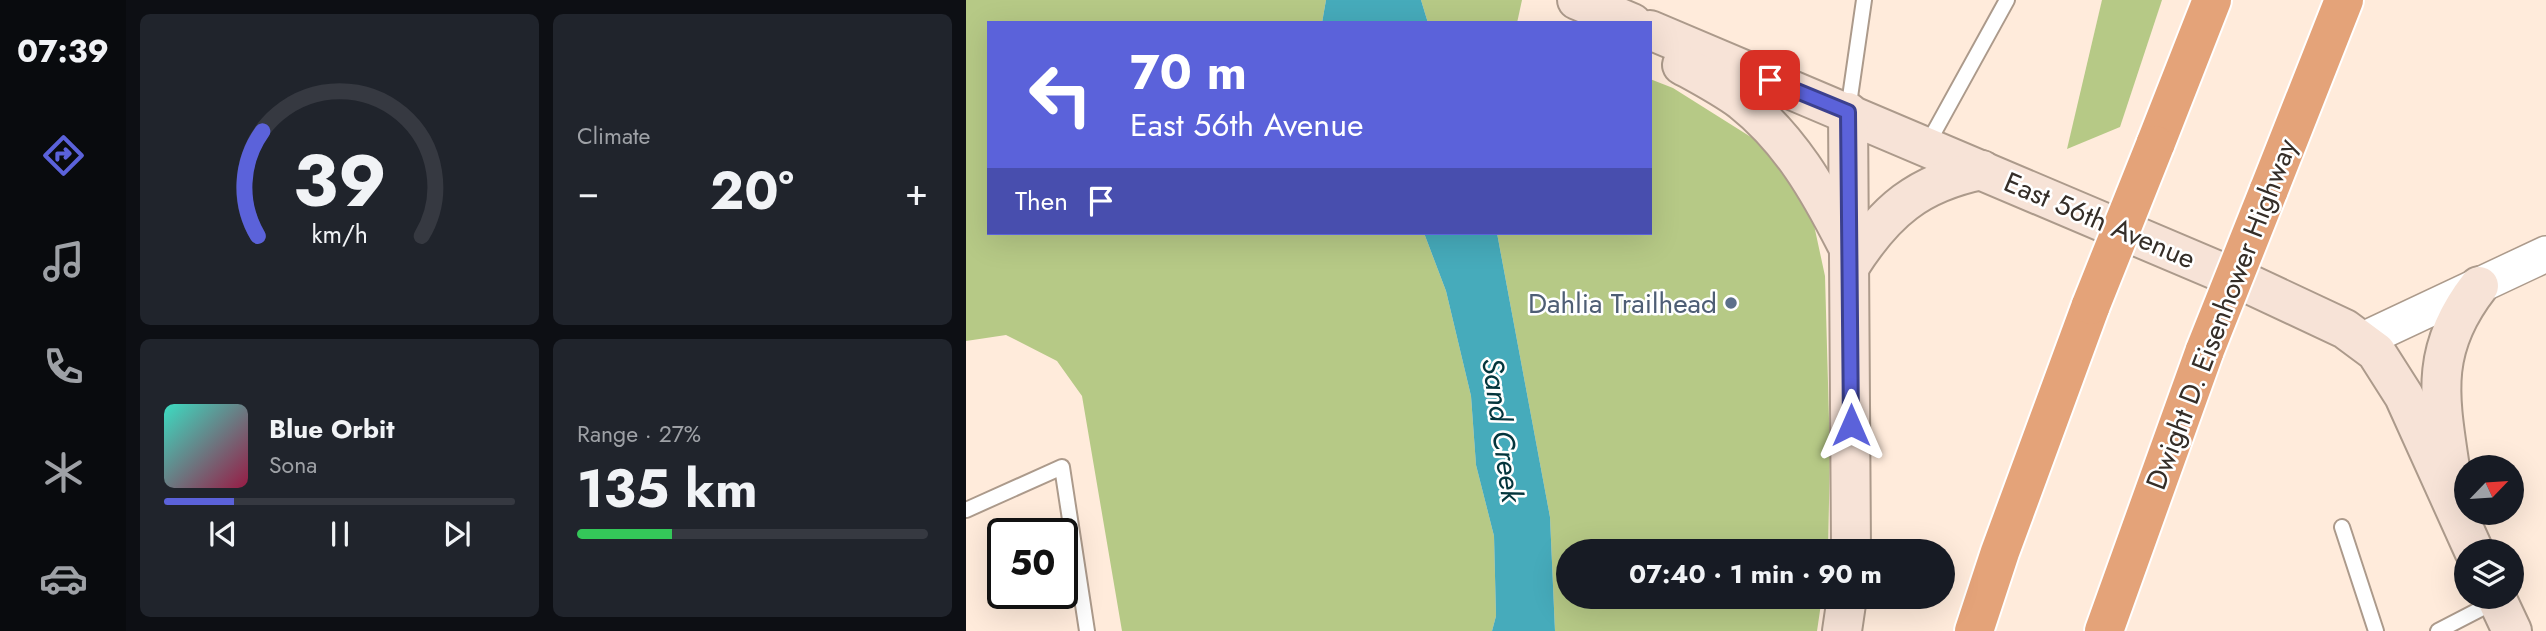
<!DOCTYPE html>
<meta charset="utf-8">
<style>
:root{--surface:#171b24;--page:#20242c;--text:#f1f3f6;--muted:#9ea1a6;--line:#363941;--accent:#5b62da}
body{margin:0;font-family:Jost,sans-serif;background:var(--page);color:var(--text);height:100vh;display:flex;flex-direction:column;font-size:26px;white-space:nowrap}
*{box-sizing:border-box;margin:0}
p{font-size:23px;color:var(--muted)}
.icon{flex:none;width:38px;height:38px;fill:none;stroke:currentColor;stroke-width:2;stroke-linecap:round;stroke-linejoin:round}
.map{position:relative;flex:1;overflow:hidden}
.sheet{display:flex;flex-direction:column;gap:14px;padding:14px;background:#0d0f14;width:840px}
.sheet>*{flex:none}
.hud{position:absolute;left:21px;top:21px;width:665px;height:214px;border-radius:0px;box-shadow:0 7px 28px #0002;background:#5b62da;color:#fff;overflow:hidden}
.needle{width:46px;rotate:65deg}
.fabs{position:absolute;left:1488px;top:455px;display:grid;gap:14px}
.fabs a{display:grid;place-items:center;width:70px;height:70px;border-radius:50%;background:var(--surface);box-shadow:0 7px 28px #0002;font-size:35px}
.speed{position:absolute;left:21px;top:518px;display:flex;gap:14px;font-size:35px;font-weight:700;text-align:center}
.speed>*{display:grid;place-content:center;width:91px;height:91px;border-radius:50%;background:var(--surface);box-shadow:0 7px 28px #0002;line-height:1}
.speed .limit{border:4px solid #111;border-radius:10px;background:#fff;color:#111}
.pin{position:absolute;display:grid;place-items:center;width:60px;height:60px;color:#fff;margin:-30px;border-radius:14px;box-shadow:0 4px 10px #0006}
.me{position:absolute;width:77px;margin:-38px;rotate:0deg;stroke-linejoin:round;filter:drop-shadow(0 0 5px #0008)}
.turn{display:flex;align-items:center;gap:24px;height:147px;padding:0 28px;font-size:32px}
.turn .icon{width:91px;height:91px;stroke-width:2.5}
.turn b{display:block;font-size:49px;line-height:60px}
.then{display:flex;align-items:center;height:66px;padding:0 28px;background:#0003;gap:14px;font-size:26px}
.big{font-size:52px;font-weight:700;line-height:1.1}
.sheet .card{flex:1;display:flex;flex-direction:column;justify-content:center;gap:10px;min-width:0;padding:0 24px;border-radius:10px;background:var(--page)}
.sheet .dial{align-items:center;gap:0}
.dial svg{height:182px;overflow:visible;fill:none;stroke:var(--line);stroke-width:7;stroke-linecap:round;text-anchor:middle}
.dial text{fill:var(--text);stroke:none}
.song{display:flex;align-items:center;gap:21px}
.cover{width:84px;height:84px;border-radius:10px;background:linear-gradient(135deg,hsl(170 70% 55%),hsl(340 70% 35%))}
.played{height:7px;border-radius:4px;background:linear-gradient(90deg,var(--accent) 20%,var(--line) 20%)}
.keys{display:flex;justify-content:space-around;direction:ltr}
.heat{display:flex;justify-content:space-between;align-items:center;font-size:38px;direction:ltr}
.charge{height:10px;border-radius:5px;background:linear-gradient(90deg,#34c759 27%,var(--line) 0)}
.sheet .tiles{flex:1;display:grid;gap:14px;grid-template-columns:repeat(2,1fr)}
.trip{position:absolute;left:590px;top:539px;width:399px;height:70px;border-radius:35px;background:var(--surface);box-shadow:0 7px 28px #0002;font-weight:700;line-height:70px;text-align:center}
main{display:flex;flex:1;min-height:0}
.dock{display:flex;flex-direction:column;width:126px;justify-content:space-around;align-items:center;background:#090b0e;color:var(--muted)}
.dock .icon{width:49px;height:49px}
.dock .on{color:var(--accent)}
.dock b{font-size:32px;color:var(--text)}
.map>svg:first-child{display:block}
</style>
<main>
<nav class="dock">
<b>07:39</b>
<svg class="icon on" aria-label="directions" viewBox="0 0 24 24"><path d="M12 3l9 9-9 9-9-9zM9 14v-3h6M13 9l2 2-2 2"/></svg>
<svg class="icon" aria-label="music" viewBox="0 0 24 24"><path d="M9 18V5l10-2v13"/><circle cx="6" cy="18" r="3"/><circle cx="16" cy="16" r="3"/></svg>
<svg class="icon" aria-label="phone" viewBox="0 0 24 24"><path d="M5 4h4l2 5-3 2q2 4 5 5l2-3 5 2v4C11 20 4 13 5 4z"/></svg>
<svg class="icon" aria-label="climate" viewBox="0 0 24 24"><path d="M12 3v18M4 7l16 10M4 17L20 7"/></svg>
<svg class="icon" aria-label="car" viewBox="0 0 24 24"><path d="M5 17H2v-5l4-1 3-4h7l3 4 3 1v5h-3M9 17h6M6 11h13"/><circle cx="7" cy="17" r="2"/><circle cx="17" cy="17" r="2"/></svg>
</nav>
<section class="sheet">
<div class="tiles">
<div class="card dial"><svg viewBox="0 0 100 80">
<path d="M14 69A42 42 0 1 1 86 69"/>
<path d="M14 69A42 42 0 0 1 16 23" stroke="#5b62da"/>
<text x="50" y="56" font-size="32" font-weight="700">39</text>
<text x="50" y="72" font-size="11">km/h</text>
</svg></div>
<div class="card"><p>Climate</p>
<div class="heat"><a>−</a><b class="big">20°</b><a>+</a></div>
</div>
<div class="card">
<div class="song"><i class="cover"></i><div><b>Blue Orbit</b><p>Sona</p></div></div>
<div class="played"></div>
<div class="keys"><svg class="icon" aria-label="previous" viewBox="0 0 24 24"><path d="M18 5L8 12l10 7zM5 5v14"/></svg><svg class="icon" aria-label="pause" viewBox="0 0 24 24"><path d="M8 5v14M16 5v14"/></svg><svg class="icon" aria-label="next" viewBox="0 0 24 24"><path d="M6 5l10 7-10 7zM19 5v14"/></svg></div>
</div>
<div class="card"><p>Range · 27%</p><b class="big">135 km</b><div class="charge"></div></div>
</div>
</section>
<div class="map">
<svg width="1580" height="631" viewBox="0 0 1580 631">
<rect width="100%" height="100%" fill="#ffebdb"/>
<!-- green -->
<g fill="#b6c986">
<polygon points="0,0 360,0 356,23 23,23 23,233 458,233 480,291 505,396 510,465 528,536 530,616 526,631 156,631 116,396 91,361 40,335 0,341"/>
<polygon points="455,0 556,0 551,23 462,23"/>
<polygon points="1136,0 1196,0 1154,127 1101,149"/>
<polygon points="684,79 707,88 796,144 825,180 848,225 859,276 864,454 862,551 602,551 602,597 856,597 851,631 589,631 584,517 531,233 684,233"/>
</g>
<!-- water -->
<g fill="#46abbb">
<polygon points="360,0 455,0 462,23 356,23"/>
<polygon points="458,233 531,233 584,517 589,631 526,631 530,616 528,536 510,465 505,396 480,291"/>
</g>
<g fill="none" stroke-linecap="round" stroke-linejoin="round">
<!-- service casing -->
<g stroke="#ac9a8b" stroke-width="18">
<g id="service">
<polyline points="882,111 898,0"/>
<polyline points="961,145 1041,0"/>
<polyline points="0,510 96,467 121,631"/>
<polyline points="1376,527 1410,631"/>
<polyline points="1472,631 1530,601"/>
</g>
</g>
<!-- tertiary casing -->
<g stroke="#ac9a8b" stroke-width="38">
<polyline id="tertiary" points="1397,340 1580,254"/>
</g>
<!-- secondary casing -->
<g stroke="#ac9a8b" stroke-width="42">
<g id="secondary">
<polyline points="611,0 666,23"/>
<polyline points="684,30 1283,284 1379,329 1410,352 1438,396 1508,551"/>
<path d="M716 65C736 76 757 87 776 101 824 139 853 190 880 243"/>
<polyline points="882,112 885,551"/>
<path d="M884 266C919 211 952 183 1016 170"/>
<path d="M1484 468C1473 395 1464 349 1513 286"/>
<polyline points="1530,597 1546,631"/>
<polyline points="876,631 881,597"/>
</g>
</g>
<!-- motorway casing -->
<g stroke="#fff" stroke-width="42">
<g id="motorway">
<polyline points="1189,145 1246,0"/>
<polyline points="1302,192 1378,0"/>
<polyline points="1008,631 1034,552 1125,305"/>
<polyline points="1138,631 1239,350"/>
</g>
</g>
<!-- service -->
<use href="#service" stroke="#fff" stroke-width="14"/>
<!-- tertiary -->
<use href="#tertiary" stroke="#fff" stroke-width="35"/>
<!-- secondary -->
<use href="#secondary" stroke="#f7e3d7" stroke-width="38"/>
<!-- motorway -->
<use href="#motorway" stroke="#e4a379" stroke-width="38"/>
<!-- motorway-bridge casing -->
<g stroke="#fff" stroke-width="42" stroke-linecap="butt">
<g id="motorway-bridge">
<polyline points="1125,305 1189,145"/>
<polyline points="1239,350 1302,192"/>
</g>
</g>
<!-- motorway-bridge -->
<use href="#motorway-bridge" stroke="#e4a379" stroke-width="38"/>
</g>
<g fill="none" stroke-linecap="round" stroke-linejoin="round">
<!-- route casing -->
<g stroke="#3b408e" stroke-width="18">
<polyline id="route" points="804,80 882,112 885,425"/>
</g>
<!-- route -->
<use href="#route" stroke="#5b62da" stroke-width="12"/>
</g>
<!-- markers -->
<circle fill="#5c6f8a" stroke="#fff" stroke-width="2.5" cx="765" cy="303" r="7"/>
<g text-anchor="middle" stroke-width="5" stroke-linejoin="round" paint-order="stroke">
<!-- street labels -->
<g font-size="28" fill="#352e28" stroke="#fff">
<text transform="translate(1134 220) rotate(23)" y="10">East 56th Avenue</text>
<text transform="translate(1255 314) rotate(-69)" y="10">Dwight D. Eisenhower Highway</text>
</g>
<!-- service labels -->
<g font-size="28" fill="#4e5e75" stroke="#fff" text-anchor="end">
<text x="751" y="313">Dahlia Trailhead</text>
</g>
<!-- water labels -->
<g font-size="30" font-style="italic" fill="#03353c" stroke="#fff">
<text transform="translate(536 430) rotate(82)" y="10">Sand Creek</text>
</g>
</g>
</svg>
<div class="fabs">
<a><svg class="needle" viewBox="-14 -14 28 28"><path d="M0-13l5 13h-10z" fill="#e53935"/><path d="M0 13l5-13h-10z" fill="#9ea1a6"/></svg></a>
<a><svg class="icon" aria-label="layers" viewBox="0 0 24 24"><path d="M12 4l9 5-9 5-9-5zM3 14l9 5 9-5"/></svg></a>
</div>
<div class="speed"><div class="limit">50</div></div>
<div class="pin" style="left:804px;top:80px;background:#d93025"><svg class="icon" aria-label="arrive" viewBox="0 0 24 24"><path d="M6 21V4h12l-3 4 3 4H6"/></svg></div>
<svg class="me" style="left:885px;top:425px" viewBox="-20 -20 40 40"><path d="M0-17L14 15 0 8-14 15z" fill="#5b62da" stroke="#fff" stroke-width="4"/></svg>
<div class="trip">07:40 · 1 min · 90 m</div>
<div class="hud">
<div class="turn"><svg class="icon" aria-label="left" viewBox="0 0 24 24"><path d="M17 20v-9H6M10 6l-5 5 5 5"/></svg><div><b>70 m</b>East 56th Avenue</div></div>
<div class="then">Then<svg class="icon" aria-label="arrive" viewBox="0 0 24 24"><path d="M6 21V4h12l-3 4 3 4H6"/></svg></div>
</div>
</div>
</main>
